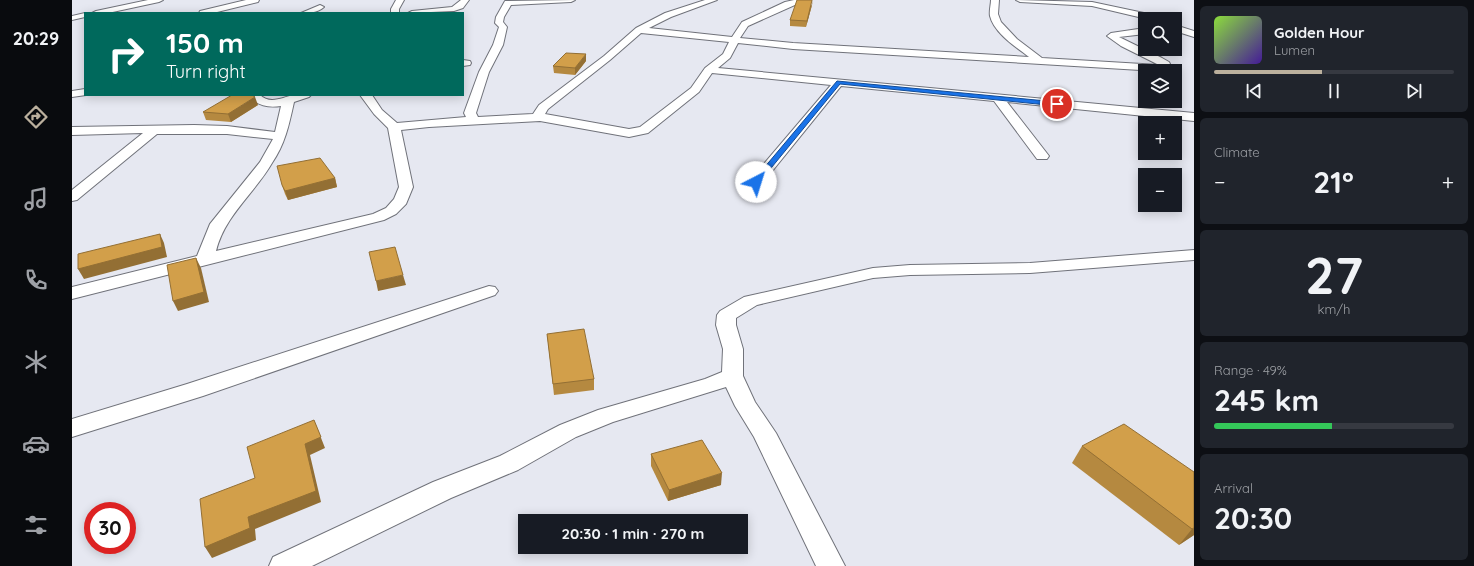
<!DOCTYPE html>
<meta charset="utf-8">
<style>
:root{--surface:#171b24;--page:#20242c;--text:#f1f3f6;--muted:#9ea1a6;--line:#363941;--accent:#bbb09d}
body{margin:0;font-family:Quicksand,sans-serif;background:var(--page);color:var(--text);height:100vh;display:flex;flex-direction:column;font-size:15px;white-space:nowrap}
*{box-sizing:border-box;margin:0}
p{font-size:13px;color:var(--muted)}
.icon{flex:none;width:22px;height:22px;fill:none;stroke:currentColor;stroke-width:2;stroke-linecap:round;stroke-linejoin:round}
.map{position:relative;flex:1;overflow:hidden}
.details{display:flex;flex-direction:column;gap:6px;padding:6px;background:#0d0f14;width:280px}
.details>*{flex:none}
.top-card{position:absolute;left:12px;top:12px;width:380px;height:84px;border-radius:0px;box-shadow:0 2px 10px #0003;background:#00695c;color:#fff;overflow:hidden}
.controls{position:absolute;left:1066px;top:12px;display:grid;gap:8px}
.controls a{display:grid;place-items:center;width:44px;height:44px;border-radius:0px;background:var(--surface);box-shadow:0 2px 10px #0003;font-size:20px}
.speed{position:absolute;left:12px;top:502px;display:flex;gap:8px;font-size:20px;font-weight:700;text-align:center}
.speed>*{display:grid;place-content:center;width:52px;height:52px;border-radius:50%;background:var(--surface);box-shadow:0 2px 10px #0003;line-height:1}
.speed .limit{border:6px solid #d22;background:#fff;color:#111}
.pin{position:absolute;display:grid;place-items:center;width:34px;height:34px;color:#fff;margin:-17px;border:2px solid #fff;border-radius:50%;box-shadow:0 1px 4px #0007}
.me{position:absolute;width:44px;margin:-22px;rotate:40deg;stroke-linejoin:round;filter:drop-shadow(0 0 3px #0008)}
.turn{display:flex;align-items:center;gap:14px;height:84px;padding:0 16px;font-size:18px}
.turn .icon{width:52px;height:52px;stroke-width:2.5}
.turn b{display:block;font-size:28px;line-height:34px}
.big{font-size:30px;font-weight:700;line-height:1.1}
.details .tile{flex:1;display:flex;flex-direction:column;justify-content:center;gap:6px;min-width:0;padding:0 14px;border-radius:6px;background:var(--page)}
.details .dial{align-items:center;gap:0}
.dial b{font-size:52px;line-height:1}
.song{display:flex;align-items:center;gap:12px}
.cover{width:48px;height:48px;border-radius:6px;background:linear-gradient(135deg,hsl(90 70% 55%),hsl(260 70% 35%))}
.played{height:4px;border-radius:2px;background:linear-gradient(90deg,var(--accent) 45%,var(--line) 45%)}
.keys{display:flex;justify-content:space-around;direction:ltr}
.heat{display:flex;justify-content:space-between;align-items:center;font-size:22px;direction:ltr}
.charge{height:6px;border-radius:3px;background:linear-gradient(90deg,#34c759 49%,var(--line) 0)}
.trip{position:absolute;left:446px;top:514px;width:230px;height:40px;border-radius:0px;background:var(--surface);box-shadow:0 2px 10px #0003;font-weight:700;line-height:40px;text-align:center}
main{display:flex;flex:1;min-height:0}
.dock{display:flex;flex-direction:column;width:72px;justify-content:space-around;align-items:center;background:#090b0e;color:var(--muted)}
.dock .icon{width:28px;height:28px}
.dock .selected{color:var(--accent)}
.dock b{font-size:18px;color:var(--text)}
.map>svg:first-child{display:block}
</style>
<main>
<nav class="dock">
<b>20:29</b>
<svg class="icon selected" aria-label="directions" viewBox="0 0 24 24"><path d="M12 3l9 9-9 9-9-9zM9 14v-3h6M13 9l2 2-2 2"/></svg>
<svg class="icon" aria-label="music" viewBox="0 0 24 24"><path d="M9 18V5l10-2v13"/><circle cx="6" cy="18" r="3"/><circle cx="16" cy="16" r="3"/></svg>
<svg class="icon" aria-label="phone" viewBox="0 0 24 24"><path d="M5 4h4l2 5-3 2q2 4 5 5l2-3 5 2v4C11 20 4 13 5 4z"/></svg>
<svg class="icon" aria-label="climate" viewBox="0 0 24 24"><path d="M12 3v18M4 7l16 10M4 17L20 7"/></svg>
<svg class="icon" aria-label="car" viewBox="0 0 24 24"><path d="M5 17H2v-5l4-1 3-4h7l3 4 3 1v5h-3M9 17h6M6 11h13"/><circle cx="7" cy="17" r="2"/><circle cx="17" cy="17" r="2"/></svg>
<svg class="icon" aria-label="filters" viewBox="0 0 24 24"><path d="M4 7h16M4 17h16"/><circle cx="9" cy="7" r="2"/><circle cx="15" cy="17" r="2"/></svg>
</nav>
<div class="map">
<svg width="1122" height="566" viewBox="0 0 1122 566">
<rect width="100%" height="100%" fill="#e6e8f1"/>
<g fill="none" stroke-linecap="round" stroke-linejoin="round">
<!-- street casing -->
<g stroke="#70727a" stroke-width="2">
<g id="street">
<polygon points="76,0 91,0 87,2 36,13 20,13 24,11"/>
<polygon points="174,0 187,0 186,2 141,13 127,13 128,11"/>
<polygon points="324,0 332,0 327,9 327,13 319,13 319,9"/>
<polygon points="389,0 397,0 391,8 382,11 336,13 340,11 380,7"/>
<path d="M503 0 499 2 439 5 432 17 431 22 435 27 431 45 417 72 404 113 406 117 461 114 467 105 532 56 564 28 593 13 633 0H645L599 17 577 28 660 37 670 22 713 2 722 0H734L676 26 668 38 721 43 957 57C944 47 922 33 918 16 917 11 919 5 919 0H927L926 14 929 22 945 39 970 58 1087 65 1049 46 1035 36 1039 33 1073 28V34L1047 37 1090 58 1097 62 1099 66 1098 68 1085 71 721 49 666 43 658 58 646 68 1122 113V121L935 102 977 156 975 159H965L922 101 769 86 689 185 684 186 679 185 677 182 679 179 759 85 640 73 627 92 576 133 557 137 468 121 357 127 329 130 341 187 334 204 324 214 312 220 0 299V287L125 256 138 224 188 162 201 139 155 134H85L5 200 0 201V190L71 133 0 135V127L122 125 155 126 203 132 209 106C196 108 185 106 176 95H188C198 105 211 97 222 95 227 94 233 95 239 95L237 97 222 102C217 125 213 144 200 163 182 194 153 215 144 251L301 214 314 208 322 199 327 187 316 128 302 114 288 95H300L310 110 325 123 394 117 392 113 407 72 421 45 427 27 423 23 424 17 433 1ZM569 33 657 42 651 54 633 68 619 88 568 127 557 129 473 114 476 109 538 60Z"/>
<polygon points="944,0 1020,2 1086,16 1090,19 1075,19 1020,6 948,2"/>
<path d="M248 5 252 7C245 13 237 13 229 13Z"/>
<polygon points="13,13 13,17 0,20 0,16 13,13 15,13"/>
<polygon points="1103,25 1122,31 1122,37 1103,31"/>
<polygon points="391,60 398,61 399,63 398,65 391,66"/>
<polygon points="13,89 14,95 0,97 0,91"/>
<polygon points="1122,250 1122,260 958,273 838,275 801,278 685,305 664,318 664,325 671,349 671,376 683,402 704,433 773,566 744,566 682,437 663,406 654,387 541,422 504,437 446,470 379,498 240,566 197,566 201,557 361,482 428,456 488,425 526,410 633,379 650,372 651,349 644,325 645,315 648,311 672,297 801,268 838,265 958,263"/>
<polygon points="417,286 423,287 426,291 423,295 131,396 0,437 0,419 115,384"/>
</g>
</g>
<!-- street -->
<use href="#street" fill="#fff" fill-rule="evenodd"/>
</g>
<!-- wall -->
<g fill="#b58940">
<polygon points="740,5 734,27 718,26 718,20"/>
<polygon points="514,61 503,75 482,73 481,66"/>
<polygon points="186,105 159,122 134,120 131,112"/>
<polygon points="263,178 265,187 216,200 213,194 210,185"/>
<polygon points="475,334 522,379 522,390 482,395"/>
<polygon points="1010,446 1122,472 1122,535 1107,545 1000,463"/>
<polygon points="579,454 649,485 596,501 579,466"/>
</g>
<!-- shaded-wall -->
<g fill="#936f34">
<polygon points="741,0 740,5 734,27 735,21"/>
<polygon points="514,54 514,61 503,75 503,68"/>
<polygon points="183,97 186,105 159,122 156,114"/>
<polygon points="263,178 265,187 216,200 213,191"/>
<polygon points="88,234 92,243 95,257 12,279 6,269"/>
<polygon points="124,258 129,268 137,302 106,311 101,301"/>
<polygon points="331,275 334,285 306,291 304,281"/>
<polygon points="242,420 253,448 238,455 249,502 183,529 184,540 140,558 133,547 176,517 233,444"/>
<polygon points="650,473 649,485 596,501 597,490"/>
<polygon points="1122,528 1122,535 1107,545 1120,529"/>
</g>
<!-- building -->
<g fill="#d29f4a" stroke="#936f34">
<polygon points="725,0 740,0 735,21 718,20"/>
<polygon points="494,53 514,54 503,68 481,66"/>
<polygon points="160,95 180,95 183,97 156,114 131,112"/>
<polygon points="248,158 263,178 213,191 210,185 205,166"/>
<polygon points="88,234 90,247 6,269 6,254"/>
<polygon points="323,247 331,275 304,281 297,252"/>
<polygon points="124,258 132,292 101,301 95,265"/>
<polygon points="512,329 522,379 481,384 475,334"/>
<polygon points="242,420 249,437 233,444 244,491 176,517 178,528 133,547 128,499 183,478 175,447"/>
<polygon points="1052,424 1122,472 1122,528 1120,529 1010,446"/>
<polygon points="630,440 650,473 597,490 579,454"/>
</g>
<!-- route -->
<polygon fill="#1a73e8" stroke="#114b97" points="765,81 985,102 988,104 985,106 768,84 686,184 681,184 681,181"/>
</svg>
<div class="controls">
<a><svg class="icon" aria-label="search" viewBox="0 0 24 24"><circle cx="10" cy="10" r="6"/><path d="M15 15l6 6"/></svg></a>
<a><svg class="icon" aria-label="layers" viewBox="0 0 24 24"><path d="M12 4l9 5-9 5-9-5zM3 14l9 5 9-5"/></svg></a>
<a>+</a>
<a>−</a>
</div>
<div class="speed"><div class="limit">30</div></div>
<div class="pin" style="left:985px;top:104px;background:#d93025"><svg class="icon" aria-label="arrive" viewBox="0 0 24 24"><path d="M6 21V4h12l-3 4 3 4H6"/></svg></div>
<svg class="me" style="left:684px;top:182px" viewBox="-20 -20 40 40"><circle r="19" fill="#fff"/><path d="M0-13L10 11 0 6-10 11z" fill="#1a73e8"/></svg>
<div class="trip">20:30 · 1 min · 270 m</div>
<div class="top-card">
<div class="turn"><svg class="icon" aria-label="right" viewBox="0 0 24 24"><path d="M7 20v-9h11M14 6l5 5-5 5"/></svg><div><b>150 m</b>Turn right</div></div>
</div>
</div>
<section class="details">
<div class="tile">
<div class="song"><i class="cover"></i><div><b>Golden Hour</b><p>Lumen</p></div></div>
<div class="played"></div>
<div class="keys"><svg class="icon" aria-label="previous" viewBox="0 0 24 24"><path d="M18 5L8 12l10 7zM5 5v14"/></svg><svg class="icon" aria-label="pause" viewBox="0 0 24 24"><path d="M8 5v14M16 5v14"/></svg><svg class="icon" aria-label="next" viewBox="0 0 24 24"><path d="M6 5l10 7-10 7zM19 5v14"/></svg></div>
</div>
<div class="tile"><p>Climate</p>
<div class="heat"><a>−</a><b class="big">21°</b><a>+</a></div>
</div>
<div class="tile dial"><b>27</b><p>km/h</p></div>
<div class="tile"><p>Range · 49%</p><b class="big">245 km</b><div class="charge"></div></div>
<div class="tile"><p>Arrival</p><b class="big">20:30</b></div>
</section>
</main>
